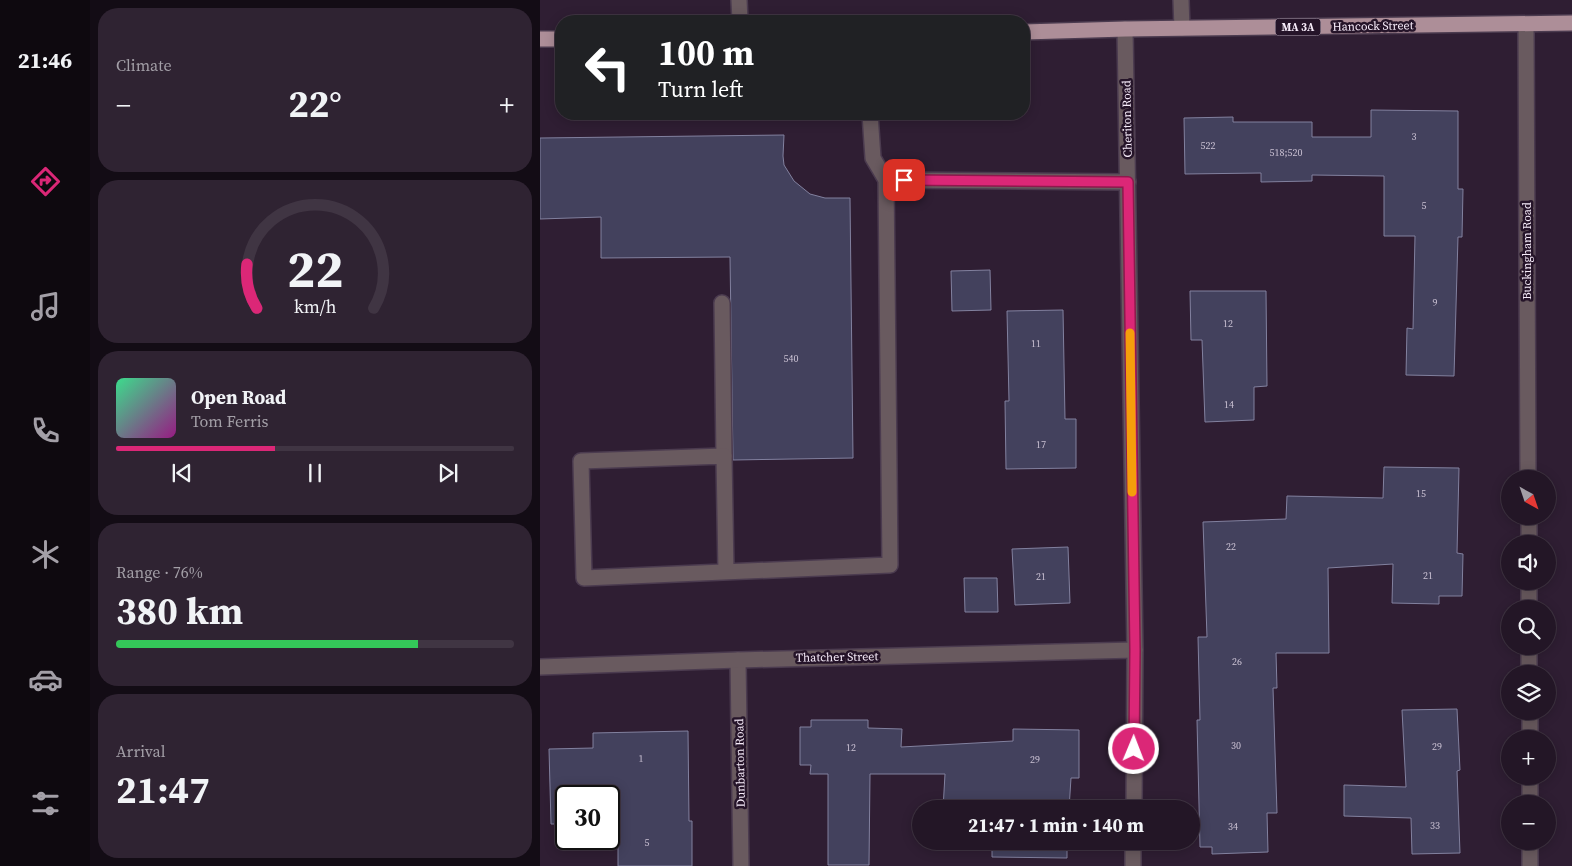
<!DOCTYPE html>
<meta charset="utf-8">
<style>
:root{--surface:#231626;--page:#2f2332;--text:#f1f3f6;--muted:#a39fa7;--line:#403543;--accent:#db2777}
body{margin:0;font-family:"Source Serif 4",serif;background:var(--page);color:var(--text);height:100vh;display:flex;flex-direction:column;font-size:19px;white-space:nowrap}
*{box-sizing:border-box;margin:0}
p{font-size:16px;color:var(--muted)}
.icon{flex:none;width:28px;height:28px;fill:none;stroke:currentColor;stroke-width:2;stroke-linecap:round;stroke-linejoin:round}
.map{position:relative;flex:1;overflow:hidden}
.side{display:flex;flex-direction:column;gap:8px;padding:8px;background:#130c15;width:450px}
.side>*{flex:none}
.hud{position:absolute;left:15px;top:15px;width:475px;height:105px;border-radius:20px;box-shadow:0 2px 12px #0003,0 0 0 1px var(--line);background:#202124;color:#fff;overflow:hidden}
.needle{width:32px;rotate:140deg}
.fabs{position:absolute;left:961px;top:470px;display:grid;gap:10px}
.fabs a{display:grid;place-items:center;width:55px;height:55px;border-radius:50%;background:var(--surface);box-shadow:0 2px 12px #0003,0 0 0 1px var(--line);font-size:25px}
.speed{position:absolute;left:15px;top:785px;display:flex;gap:10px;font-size:25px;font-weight:700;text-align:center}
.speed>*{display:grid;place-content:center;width:65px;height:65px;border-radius:50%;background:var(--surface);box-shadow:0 2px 12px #0003,0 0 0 1px var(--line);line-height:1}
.speed .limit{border:2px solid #111;border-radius:8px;background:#fff;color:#111}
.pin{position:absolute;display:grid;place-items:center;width:42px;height:42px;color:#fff;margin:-21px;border-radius:10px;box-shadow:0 2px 8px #0006}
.me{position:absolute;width:55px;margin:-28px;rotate:1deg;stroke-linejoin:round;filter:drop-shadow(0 0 4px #0008)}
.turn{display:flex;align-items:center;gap:18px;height:105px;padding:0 20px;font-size:22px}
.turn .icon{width:65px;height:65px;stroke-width:2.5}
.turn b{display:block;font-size:35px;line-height:42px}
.big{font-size:38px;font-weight:700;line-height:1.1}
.side .card{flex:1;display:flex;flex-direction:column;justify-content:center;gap:8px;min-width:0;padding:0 18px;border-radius:20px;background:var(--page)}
.side .dial{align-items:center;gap:0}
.dial svg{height:130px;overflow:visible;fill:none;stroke:var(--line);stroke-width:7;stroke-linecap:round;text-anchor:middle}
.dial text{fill:var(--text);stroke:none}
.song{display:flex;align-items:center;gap:15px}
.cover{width:60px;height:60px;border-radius:8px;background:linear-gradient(135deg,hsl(150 70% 55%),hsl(310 70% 35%))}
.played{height:5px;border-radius:2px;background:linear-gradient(90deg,var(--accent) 40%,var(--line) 40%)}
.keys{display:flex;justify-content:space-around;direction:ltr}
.heat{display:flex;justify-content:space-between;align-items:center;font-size:28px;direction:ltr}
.charge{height:8px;border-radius:4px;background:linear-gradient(90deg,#34c759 76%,var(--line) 0)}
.trip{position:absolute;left:372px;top:800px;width:288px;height:50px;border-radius:25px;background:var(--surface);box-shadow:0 2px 12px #0003,0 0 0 1px var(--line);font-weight:700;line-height:50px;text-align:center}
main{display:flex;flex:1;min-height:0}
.menu{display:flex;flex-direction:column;width:90px;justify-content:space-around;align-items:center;background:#0e090f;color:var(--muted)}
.menu .icon{width:35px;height:35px}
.menu .on{color:var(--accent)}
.menu b{font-size:22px;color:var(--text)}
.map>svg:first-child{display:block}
</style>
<main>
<nav class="menu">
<b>21:46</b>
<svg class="icon on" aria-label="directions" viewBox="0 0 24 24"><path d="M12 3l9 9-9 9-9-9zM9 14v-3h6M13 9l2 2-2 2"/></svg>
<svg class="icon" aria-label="music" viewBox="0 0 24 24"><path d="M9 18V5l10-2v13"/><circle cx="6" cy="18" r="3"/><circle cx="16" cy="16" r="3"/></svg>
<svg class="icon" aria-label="phone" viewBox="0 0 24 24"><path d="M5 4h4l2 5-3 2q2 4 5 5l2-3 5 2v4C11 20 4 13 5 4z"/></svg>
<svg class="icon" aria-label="climate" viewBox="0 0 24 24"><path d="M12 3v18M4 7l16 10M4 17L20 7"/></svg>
<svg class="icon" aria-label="car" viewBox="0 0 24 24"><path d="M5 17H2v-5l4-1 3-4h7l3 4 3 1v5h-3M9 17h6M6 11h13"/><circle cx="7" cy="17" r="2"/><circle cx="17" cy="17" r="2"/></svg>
<svg class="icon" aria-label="filters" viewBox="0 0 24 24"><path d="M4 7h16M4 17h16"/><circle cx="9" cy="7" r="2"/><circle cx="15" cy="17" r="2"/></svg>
</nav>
<section class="side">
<div class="card"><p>Climate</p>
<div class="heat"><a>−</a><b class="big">22°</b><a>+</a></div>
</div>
<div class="card dial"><svg viewBox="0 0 100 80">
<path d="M14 69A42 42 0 1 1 86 69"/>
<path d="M14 69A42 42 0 0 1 8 42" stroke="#db2777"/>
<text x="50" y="56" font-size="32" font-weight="700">22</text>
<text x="50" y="72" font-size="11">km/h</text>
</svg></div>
<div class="card">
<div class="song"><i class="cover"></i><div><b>Open Road</b><p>Tom Ferris</p></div></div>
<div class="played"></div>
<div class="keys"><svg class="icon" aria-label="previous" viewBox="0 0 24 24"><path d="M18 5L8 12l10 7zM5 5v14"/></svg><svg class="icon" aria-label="pause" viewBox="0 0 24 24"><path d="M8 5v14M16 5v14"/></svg><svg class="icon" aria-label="next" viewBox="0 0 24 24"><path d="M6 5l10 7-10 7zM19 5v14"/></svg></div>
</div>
<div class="card"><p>Range · 76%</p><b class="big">380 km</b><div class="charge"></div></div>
<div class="card"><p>Arrival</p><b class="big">21:47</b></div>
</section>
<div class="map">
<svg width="1032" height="866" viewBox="0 0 1032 866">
<rect width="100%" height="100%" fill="#2f1e33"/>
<!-- building -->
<g fill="#43415d" stroke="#82819f">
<polygon points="831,110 918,111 918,189 923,189 922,237 918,237 914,376 866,375 867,328 873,329 875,236 844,236 844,176 772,175 772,181 721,182 721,173 645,174 644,118 693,117 693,122 772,122 772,137 831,137"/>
<polygon points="244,135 243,156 244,165 254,181 270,194 285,198 310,198 313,458 193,460 190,257 61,258 61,217 0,219 0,138"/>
<polygon points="450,270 451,310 412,311 411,271"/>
<polygon points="650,291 726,291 727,386 714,387 714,420 665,422 662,340 651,340"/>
<polygon points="523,310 525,419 536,419 536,468 466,469 465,401 469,401 467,311"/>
<polygon points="844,467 919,468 917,553 923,554 922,596 899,596 899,604 852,603 853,564 788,568 789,653 736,653 737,688 733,688 737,813 727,813 728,852 672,854 672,847 660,847 659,805 657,720 660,720 658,637 667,637 663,522 746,519 747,496 843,498"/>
<polygon points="528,547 530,603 475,605 472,549"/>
<polygon points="424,578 457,578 458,612 425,612"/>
<polygon points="917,709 920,770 917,771 920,853 872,854 871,818 804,816 804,785 866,787 862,710"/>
<polygon points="271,720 328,720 328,728 362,729 361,747 473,741 473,729 539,730 539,778 531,778 529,809 403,809 405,774 330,774 329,865 288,865 288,774 270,774 271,765 260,765 260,727 271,727"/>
<polygon points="148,731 149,821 152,821 152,866 78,866 78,845 62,845 62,839 69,839 69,796 26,796 26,824 11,824 9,749 53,748 53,733"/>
<polygon points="452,841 527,841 527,858 452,857"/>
</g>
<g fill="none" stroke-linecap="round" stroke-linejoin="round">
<!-- minor casing -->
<g stroke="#4b3b4f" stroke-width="18">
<g id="minor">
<polyline points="199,0 200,21"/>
<polyline points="641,0 642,28"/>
<polyline points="986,24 988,479"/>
<polyline points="585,29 595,650 594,809"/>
<polyline points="346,180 588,182"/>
<polyline points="182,303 184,456"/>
<polyline points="989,516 989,544"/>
<polyline points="186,572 184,456 41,461 44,578 350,565 346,180 333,158 330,114"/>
<polyline points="989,581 989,609"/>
<polyline points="989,646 989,674"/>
<polyline points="198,660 201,866"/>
<polyline points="0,667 198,660 595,650"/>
<polyline points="990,711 990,739"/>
<polyline points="990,776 990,804"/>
<polyline points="990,841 990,866"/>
<polyline points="593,866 593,841"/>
</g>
</g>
<!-- major casing -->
<g stroke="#4b3b4f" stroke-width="18">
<g id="major">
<polyline points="484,32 585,29 1032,23"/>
<polyline points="0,39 21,39"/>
</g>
</g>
<!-- minor -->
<use href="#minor" stroke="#695a5f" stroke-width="15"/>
<!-- major -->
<use href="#major" stroke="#ad8e98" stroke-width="15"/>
</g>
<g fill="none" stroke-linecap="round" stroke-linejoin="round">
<!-- route casing -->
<g stroke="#8e194d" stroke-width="12">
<polyline id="route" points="364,180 588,182 595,650 594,749"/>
</g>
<!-- route -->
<use href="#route" stroke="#db2777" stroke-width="9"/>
<!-- slow -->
<polyline stroke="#f59e0b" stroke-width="9" points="590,333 592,492"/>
</g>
<g text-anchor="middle" stroke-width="5" stroke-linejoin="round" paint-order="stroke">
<!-- number labels -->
<g font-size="10" fill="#cac1d3">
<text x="874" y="140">3</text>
<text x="668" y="149">522</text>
<text x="746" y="156">518;520</text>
<text x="884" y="209">5</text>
<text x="895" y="306">9</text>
<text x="688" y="327">12</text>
<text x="496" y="347">11</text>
<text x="251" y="362">540</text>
<text x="689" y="408">14</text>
<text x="501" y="448">17</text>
<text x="881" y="497">15</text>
<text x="691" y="550">22</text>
<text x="888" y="579">21</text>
<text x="501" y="580">21</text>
<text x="697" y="665">26</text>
<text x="696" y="749">30</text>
<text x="897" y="750">29</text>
<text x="311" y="751">12</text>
<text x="101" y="762">1</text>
<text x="495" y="763">29</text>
<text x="895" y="829">33</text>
<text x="693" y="830">34</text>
<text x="107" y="846">5</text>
</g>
<!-- shield labels -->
<rect fill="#251429" stroke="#b8abbb" stroke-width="1" x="735.5" y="18.5" width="45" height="17" rx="4"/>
<g font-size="11" font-weight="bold" fill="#f7ecfa">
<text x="758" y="31">MA 3A</text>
</g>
<!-- street labels -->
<g font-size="12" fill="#f7ecfa" stroke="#251429">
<text transform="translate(833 26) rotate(-1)" y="4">Hancock Street</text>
<text transform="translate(587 119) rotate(-91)" y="4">Cheriton Road</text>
<text transform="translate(987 251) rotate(-90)" y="4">Buckingham Road</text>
<text transform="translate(297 657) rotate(-1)" y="4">Thatcher Street</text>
<text transform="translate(200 763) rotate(-91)" y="4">Dunbarton Road</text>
</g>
</g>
</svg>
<div class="fabs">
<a><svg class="needle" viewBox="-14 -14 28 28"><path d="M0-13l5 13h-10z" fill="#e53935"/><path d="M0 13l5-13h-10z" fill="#a39fa7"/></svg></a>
<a><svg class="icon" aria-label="sound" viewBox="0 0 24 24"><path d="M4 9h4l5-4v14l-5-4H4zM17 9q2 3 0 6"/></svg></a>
<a><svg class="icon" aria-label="search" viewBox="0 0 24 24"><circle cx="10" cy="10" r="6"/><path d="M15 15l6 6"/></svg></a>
<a><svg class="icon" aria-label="layers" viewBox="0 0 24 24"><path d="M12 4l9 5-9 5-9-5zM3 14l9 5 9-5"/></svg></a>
<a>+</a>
<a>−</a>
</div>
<div class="speed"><div class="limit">30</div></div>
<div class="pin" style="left:364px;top:180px;background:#d93025"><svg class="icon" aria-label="arrive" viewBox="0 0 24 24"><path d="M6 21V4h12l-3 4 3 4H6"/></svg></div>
<svg class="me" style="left:594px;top:749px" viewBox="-20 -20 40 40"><circle r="17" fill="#db2777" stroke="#fff" stroke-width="3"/><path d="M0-11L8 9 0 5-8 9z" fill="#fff"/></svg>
<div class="trip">21:47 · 1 min · 140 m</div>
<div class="hud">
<div class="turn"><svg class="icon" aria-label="left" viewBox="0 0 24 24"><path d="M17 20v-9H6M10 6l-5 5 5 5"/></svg><div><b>100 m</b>Turn left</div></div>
</div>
</div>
</main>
